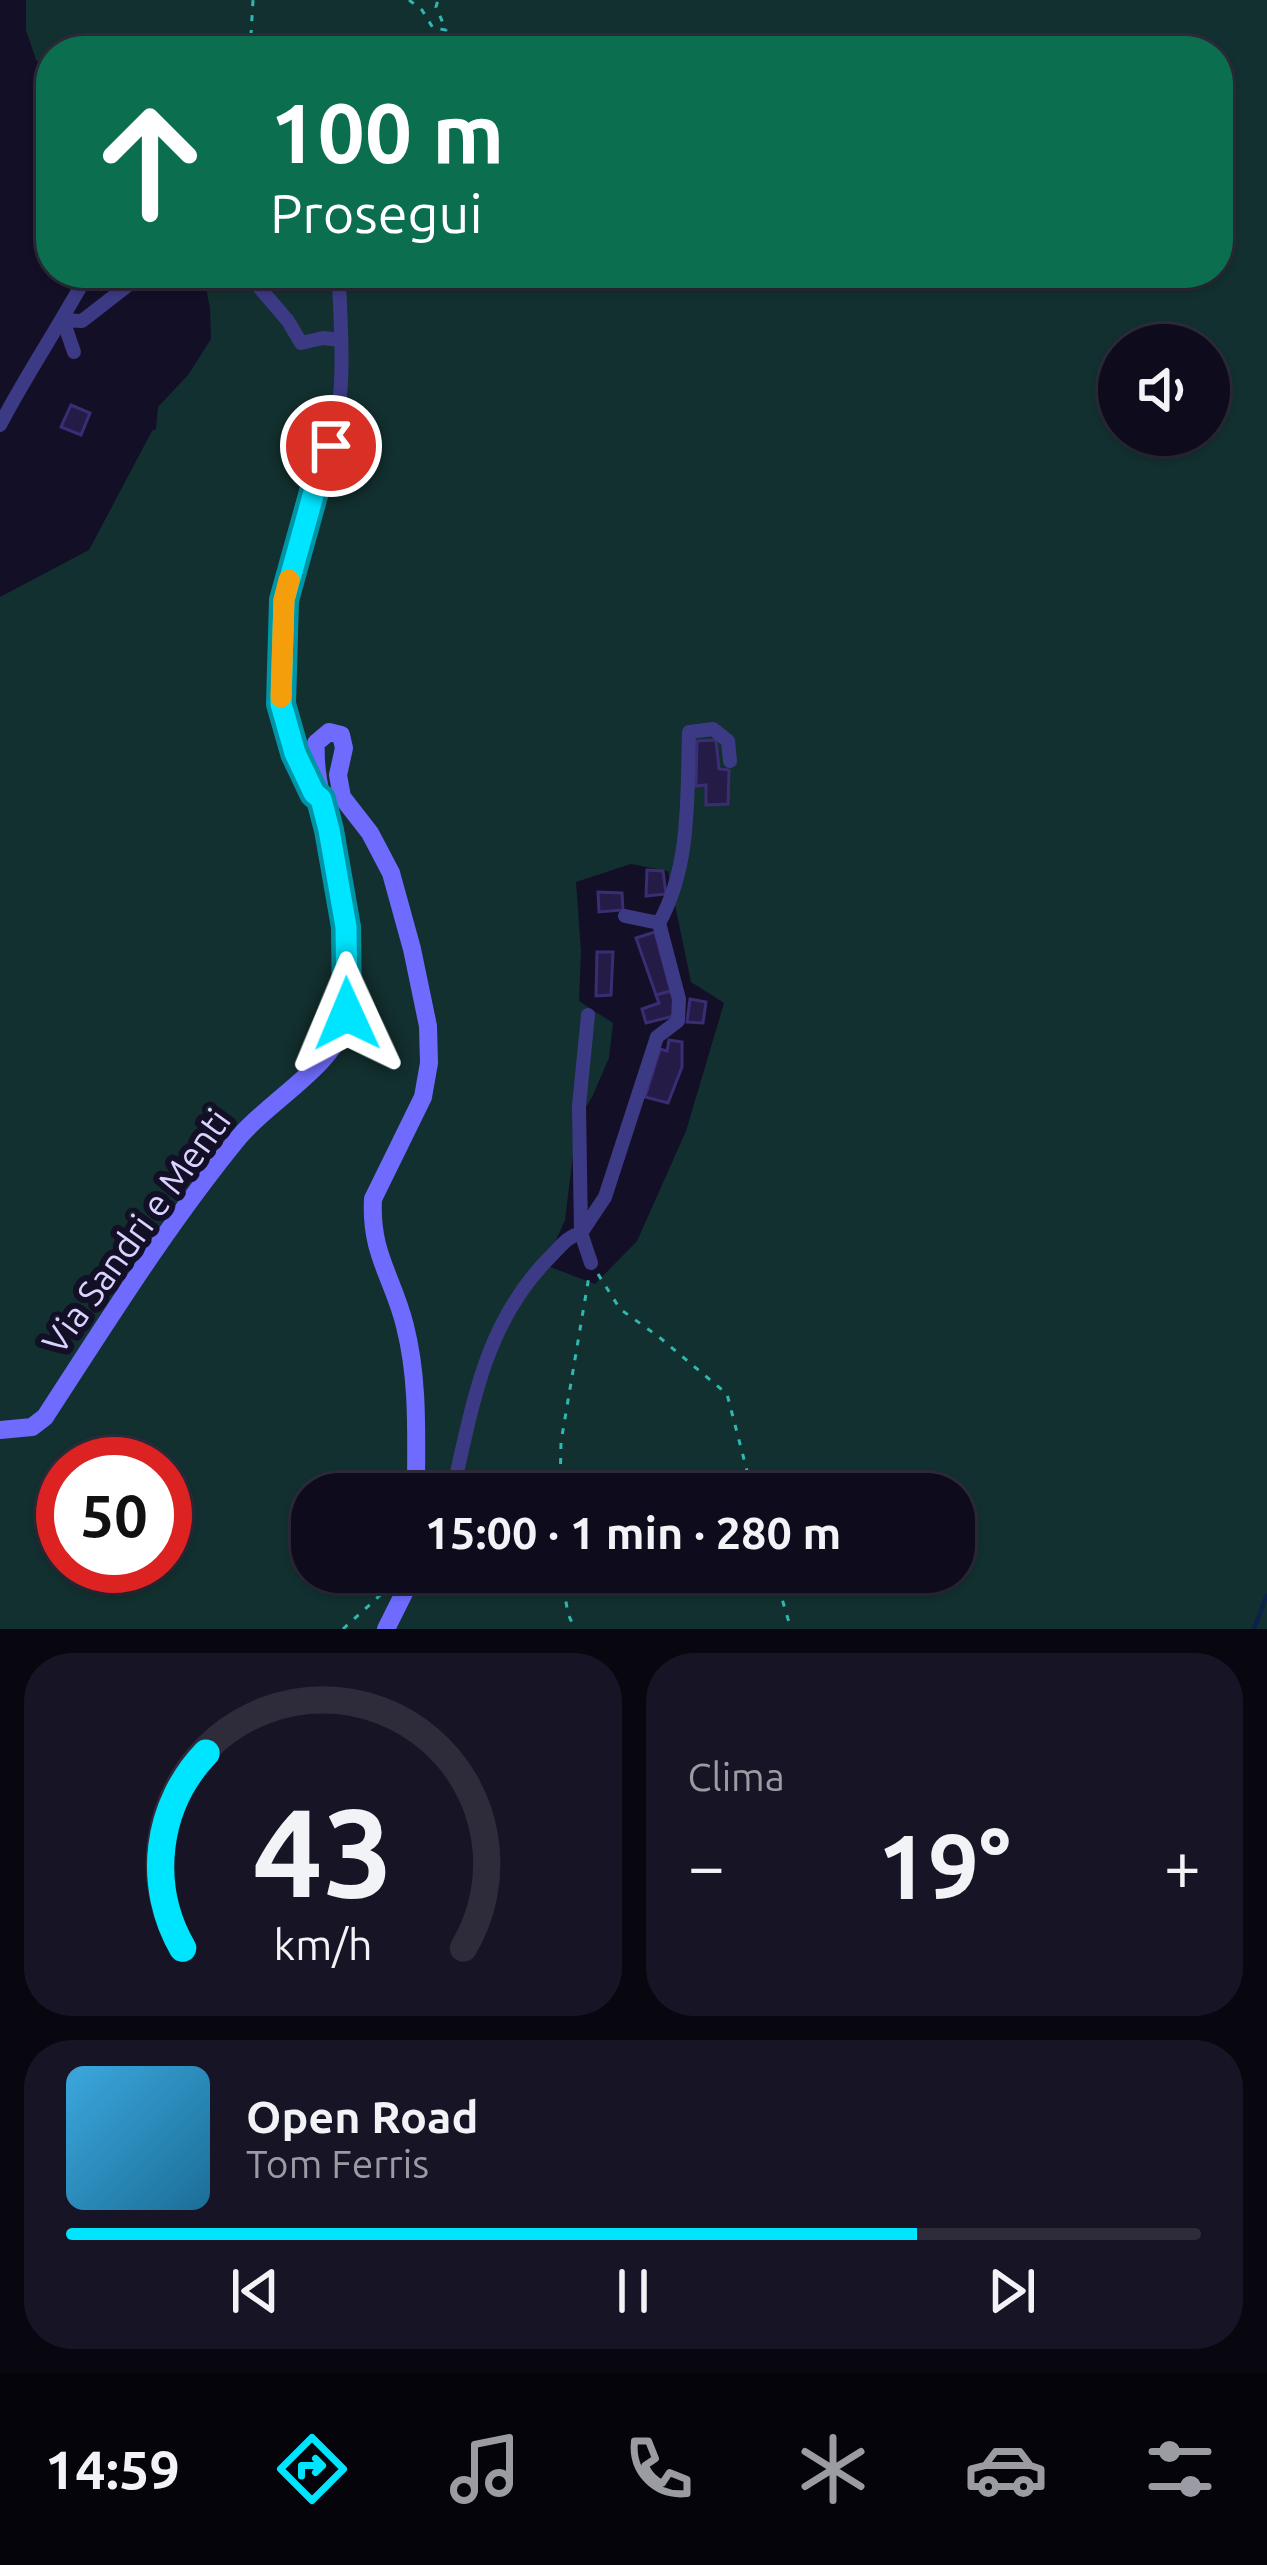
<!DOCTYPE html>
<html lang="it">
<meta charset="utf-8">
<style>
:root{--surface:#0e0b1c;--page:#171425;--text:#f1f3f6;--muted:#9b9ba3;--line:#2e2b3b;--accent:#00e5ff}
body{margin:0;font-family:Ubuntu,sans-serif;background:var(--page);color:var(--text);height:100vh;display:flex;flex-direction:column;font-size:45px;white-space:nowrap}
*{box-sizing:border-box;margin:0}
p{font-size:39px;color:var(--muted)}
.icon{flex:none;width:66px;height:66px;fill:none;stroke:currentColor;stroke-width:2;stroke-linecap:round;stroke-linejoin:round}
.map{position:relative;height:1629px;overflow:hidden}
.drawer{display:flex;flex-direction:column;gap:24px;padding:24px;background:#08060f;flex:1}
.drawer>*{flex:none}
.banner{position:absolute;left:36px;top:36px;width:1197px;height:252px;border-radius:48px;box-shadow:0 3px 9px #0004,0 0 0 3px var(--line);background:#0b6e4f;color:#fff;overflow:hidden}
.buttons{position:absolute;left:1098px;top:324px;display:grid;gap:24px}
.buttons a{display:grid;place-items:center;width:132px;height:132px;border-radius:50%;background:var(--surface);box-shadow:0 3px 9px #0004,0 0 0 3px var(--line);font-size:60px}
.speed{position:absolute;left:36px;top:1437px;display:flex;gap:24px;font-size:60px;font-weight:700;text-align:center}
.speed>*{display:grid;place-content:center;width:156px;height:156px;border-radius:50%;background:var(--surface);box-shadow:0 3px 9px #0004,0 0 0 3px var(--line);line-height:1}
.speed .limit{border:18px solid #d22;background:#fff;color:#111}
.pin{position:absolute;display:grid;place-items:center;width:102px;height:102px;color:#fff;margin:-51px;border:6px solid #fff;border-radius:50%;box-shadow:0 3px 12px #0007}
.me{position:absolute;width:132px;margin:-66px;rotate:359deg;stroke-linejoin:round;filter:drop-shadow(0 0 9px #0008)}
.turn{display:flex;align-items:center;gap:42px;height:252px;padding:0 36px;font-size:54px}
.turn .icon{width:156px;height:156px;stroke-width:2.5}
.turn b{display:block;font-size:84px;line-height:102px}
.big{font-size:90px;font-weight:600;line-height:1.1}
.drawer .tile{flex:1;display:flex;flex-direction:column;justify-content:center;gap:18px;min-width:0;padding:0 42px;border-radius:48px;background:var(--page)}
.drawer .dial{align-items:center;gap:0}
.dial svg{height:312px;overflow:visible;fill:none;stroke:var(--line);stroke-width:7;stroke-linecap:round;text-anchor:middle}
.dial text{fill:var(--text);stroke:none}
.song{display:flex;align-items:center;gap:36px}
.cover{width:144px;height:144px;border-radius:18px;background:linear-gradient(135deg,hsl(200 70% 55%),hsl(200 70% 35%))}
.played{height:12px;border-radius:6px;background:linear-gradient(90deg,var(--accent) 75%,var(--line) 75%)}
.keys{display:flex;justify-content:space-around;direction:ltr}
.heat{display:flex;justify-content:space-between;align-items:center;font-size:66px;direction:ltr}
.drawer .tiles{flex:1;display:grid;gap:24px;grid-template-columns:1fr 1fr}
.tile:last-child{grid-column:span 2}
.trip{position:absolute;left:291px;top:1473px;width:684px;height:120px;border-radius:48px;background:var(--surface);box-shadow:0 3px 9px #0004,0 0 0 3px var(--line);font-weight:600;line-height:120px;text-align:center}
.dock{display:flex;height:192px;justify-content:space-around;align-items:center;background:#06040b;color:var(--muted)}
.dock .icon{width:84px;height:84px}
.dock .active{color:var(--accent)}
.dock b{font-size:54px;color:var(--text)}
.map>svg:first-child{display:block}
</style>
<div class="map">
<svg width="1267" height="1629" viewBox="0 0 1267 1629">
<rect width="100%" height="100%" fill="#130f26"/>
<!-- green -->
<path fill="#12302f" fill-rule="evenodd" d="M26 0H1267V1629H0V597L89 550 152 431 156 429 158 407 188 375 211 339 210 308 203 273H1218V51H51V72L36 60 26 30ZM1119 345H1209V435H1119ZM631 864 668 871 691 982 724 1003 686 1131 637 1241 595 1284 545 1265 565 1220 577 1123 593 1095 609 1058 613 1023 579 1001 581 951 576 882ZM63 1464H165V1566H63ZM312 1494H954V1572H312Z"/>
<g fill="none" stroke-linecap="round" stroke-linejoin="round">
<!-- stream -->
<polyline stroke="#0c2248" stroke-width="4.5" points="1254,1629 1267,1595"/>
</g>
<!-- building -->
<g fill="#241b47" stroke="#3b2d73" stroke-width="3">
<polygon points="71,405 90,413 81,435 61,427"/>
<polygon points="716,740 719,769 729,770 728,804 706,805 706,785 696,786 697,741"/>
<polygon points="647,870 663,871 666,894 646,896"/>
<polygon points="598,892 622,893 623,910 599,912"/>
<polygon points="655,932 671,991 656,995 636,938"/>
<polygon points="597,952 613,952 611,995 596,996"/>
<polygon points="671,991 678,1015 646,1023 642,1009 659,1003 656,995"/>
<polygon points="690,999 706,1002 703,1023 687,1022"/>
<polygon points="669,1040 682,1042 682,1067 668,1103 645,1097 660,1049 667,1051"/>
</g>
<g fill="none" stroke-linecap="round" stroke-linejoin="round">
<!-- path -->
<g stroke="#2fb8b0" stroke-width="3" stroke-dasharray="6 9" stroke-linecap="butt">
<polyline points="409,0 422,10 433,28 446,30 436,7 438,0"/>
<polyline points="250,51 253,0"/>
<polyline points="598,1274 620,1309 659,1337 727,1394 753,1494"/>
<polyline points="560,1494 561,1442 589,1276"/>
<polyline points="561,1572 568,1614 575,1629"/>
<polyline points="774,1572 791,1629"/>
<polyline points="343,1629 387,1589"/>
</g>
<!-- minor -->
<g stroke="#3d3a85" stroke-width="14">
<polyline points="247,273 288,321 301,343 323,338 341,340"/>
<polyline points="74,352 63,320 82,321 136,279 157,273"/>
<path d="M0 425C27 373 60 325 88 273"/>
<path d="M318 796 295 753 285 724 281 678 284 600 322 463C349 411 341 339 339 282L336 273"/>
<path d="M659 923C691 866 687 796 689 732L713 729 728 741 730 761"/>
<polyline points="588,1015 579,1106 581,1233 591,1263"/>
<path d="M452 1494C473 1405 484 1322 552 1255 561 1246 568 1236 581 1233L605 1197 657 1037 678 1021 679 999 659 923 625 916"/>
</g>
<!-- secondary -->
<g stroke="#6f6bff" stroke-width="18">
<path d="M0 1430 32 1427 45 1417C107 1322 167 1225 239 1137 271 1099 337 1065 347 1016 349 1004 347 991 347 979 346 929 341 882 330 833 323 802 314 775 316 743L329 732 341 735 344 748 338 775 342 797 370 833 391 873 412 949 428 1026 429 1063 423 1097 373 1199C370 1254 393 1277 405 1326 419 1381 416 1437 416 1494"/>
<polyline points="386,1629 406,1589 411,1572"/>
</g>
</g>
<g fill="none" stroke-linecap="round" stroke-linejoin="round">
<!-- route casing -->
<g stroke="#0095a6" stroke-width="30">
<polyline id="route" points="331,446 322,463 284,600 281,704 295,753 314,793 321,799 329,830 346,927 347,1014"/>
</g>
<!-- route -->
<use href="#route" stroke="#00e5ff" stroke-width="21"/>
<!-- slow -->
<polyline stroke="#f59e0b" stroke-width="21" points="281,697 284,600 289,580"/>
</g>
<g text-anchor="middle" stroke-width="12" stroke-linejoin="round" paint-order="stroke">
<!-- street labels -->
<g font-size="36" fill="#d9d4ff" stroke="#130f26">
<text transform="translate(136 1231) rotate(-54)" y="13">Via Sandri e Menti</text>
</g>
</g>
</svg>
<div class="buttons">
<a><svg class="icon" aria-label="sound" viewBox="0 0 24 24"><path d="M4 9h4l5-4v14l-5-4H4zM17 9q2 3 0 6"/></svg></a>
</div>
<div class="speed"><div class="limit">50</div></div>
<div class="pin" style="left:331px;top:446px;background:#d93025"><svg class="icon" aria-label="arrive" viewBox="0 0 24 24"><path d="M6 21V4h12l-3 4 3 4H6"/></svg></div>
<svg class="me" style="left:347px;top:1014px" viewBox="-20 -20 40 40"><path d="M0-17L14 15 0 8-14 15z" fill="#00e5ff" stroke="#fff" stroke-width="4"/></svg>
<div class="trip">15:00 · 1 min · 280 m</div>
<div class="banner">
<div class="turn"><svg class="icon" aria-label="ahead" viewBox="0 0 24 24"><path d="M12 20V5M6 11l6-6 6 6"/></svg><div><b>100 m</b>Prosegui</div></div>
</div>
</div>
<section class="drawer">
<div class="tiles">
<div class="tile dial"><svg viewBox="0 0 100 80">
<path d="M14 69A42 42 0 1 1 86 69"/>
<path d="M14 69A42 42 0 0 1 20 19" stroke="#00e5ff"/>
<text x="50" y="56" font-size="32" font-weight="700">43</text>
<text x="50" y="72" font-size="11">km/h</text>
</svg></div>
<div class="tile"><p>Clima</p>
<div class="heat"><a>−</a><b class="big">19°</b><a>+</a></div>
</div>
<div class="tile">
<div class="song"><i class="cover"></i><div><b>Open Road</b><p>Tom Ferris</p></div></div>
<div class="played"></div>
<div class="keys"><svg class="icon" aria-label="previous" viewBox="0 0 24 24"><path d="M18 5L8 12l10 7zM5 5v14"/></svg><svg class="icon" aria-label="pause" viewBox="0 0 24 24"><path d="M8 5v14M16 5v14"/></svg><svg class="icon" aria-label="next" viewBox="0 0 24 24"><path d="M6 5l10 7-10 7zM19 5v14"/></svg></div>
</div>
</div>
</section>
<nav class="dock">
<b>14:59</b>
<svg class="icon active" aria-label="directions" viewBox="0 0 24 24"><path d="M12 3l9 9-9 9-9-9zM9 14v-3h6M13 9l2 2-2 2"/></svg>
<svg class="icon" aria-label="music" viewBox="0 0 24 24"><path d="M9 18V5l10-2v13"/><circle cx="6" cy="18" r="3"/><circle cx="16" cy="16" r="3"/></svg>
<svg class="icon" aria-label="phone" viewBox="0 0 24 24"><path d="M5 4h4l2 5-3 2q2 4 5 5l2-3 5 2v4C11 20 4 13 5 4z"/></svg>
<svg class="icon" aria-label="climate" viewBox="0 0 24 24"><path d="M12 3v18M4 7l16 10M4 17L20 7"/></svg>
<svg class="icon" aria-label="car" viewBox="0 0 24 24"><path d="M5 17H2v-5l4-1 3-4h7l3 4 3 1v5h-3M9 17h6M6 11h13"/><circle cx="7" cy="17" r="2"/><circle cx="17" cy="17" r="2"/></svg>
<svg class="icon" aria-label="filters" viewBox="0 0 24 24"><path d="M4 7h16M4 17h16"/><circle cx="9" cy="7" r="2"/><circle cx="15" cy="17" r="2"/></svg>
</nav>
